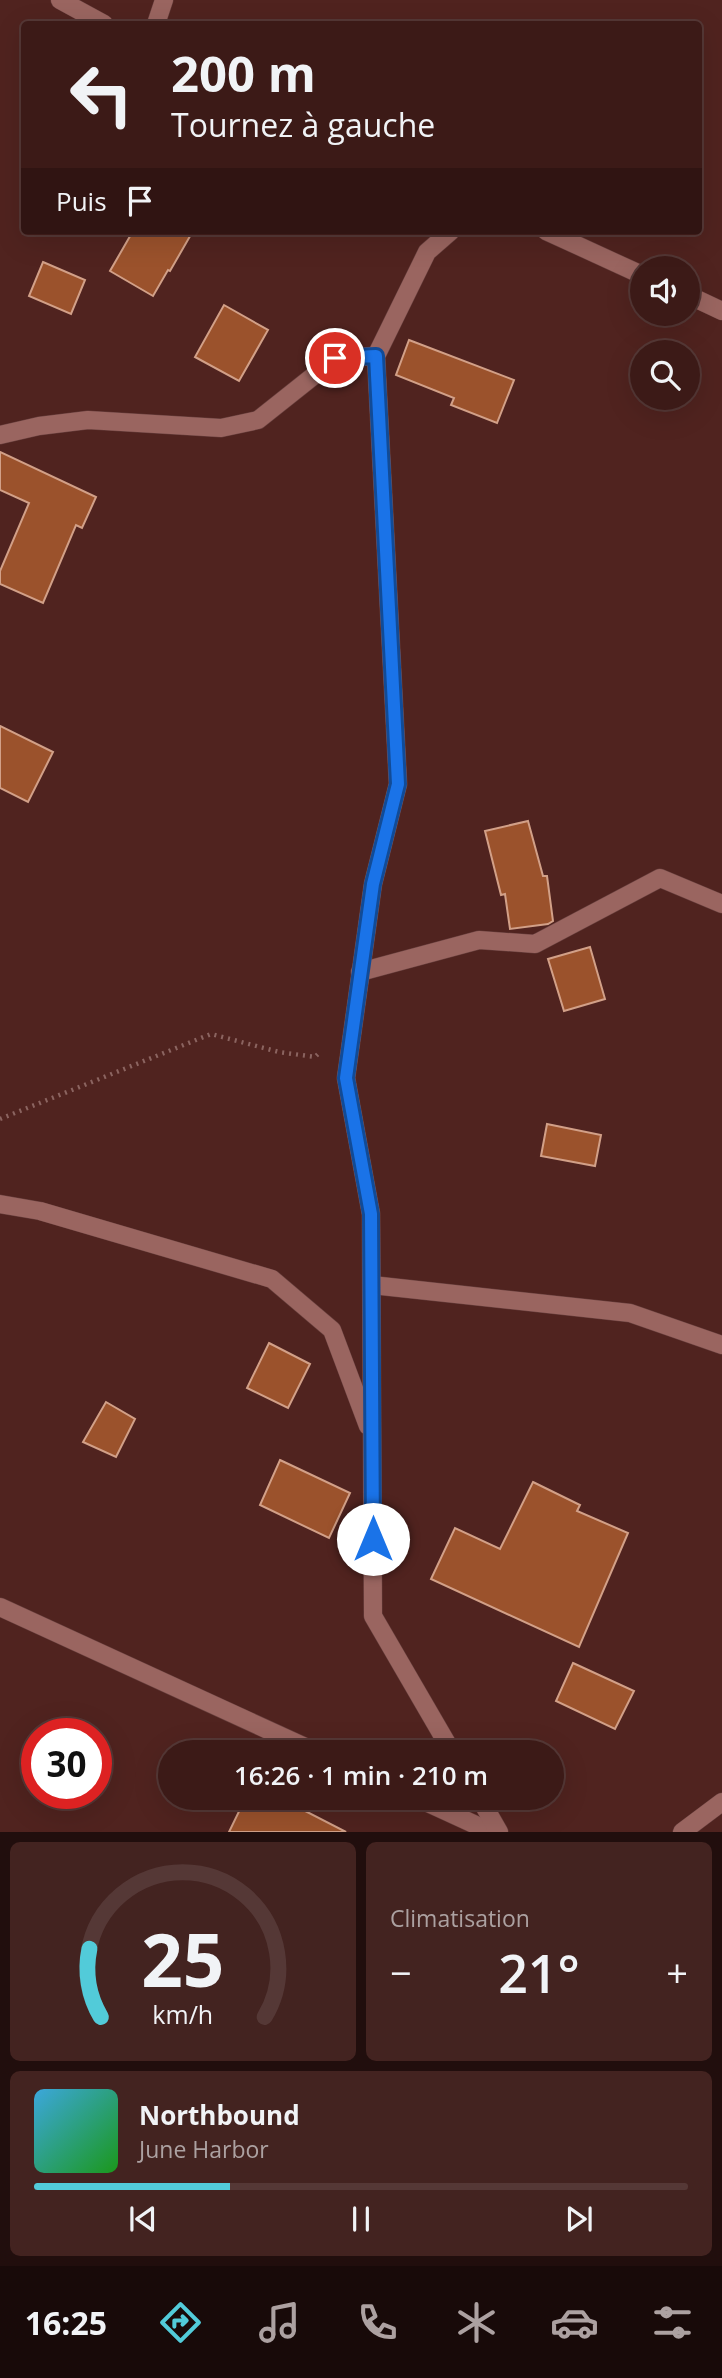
<!DOCTYPE html>
<html lang="fr">
<meta charset="utf-8">
<style>
:root{--surface:#3c1a17;--page:#432320;--text:#f1f3f6;--muted:#aca1a1;--line:#553836;--accent:#52cbd9}
body{margin:0;font-family:"Open Sans",sans-serif;background:var(--page);color:var(--text);height:100vh;display:flex;flex-direction:column;font-size:26px;white-space:nowrap}
*{box-sizing:border-box;margin:0}
p{font-size:23px;color:var(--muted)}
.icon{flex:none;width:38px;height:38px;fill:none;stroke:currentColor;stroke-width:2;stroke-linecap:round;stroke-linejoin:round}
.map{position:relative;height:1832px;overflow:hidden}
.side{display:flex;flex-direction:column;gap:10px;padding:10px;background:#210e0d;flex:1}
.side>*{flex:none}
.guide{position:absolute;left:21px;top:21px;width:681px;height:214px;border-radius:7px;box-shadow:0 7px 28px #0002,0 0 0 2px var(--line);background:#3c1a17;color:var(--text);overflow:hidden}
.controls{position:absolute;left:630px;top:256px;display:grid;gap:14px}
.controls a{display:grid;place-items:center;width:70px;height:70px;border-radius:50%;background:var(--surface);box-shadow:0 7px 28px #0002,0 0 0 2px var(--line);font-size:35px}
.speed{position:absolute;left:21px;top:1718px;display:flex;gap:14px;font-size:35px;font-weight:700;text-align:center}
.speed>*{display:grid;place-content:center;width:91px;height:91px;border-radius:50%;background:var(--surface);box-shadow:0 7px 28px #0002,0 0 0 2px var(--line);line-height:1}
.speed .limit{border:10px solid #d22;background:#fff;color:#111}
.pin{position:absolute;display:grid;place-items:center;width:60px;height:60px;color:#fff;margin:-30px;border:4px solid #fff;border-radius:50%;box-shadow:0 2px 7px #0007}
.me{position:absolute;width:77px;margin:-38px;rotate:0deg;stroke-linejoin:round;filter:drop-shadow(0 0 5px #0008)}
.turn{display:flex;align-items:center;gap:24px;height:147px;padding:0 35px;font-size:32px}
.turn .icon{width:91px;height:91px;stroke-width:2.5}
.turn b{display:block;font-size:49px;line-height:60px}
.then{display:flex;align-items:center;height:66px;padding:0 35px;background:#0003;gap:14px;font-size:26px}
.big{font-size:52px;font-weight:600;line-height:1.1}
.side .widget{flex:1;display:flex;flex-direction:column;justify-content:center;gap:10px;min-width:0;padding:0 24px;border-radius:10px;background:var(--page)}
.side .dial{align-items:center;gap:0}
.dial svg{height:182px;overflow:visible;fill:none;stroke:var(--line);stroke-width:7;stroke-linecap:round;text-anchor:middle}
.dial text{fill:var(--text);stroke:none}
.song{display:flex;align-items:center;gap:21px}
.cover{width:84px;height:84px;border-radius:10px;background:linear-gradient(135deg,hsl(200 70% 55%),hsl(120 70% 35%))}
.played{height:7px;border-radius:4px;background:linear-gradient(90deg,var(--accent) 30%,var(--line) 30%)}
.keys{display:flex;justify-content:space-around;direction:ltr}
.heat{display:flex;justify-content:space-between;align-items:center;font-size:38px;direction:ltr}
.side .tiles{flex:1;display:grid;gap:10px;grid-template-columns:1fr 1fr}
.widget:last-child{grid-column:span 2}
.trip{position:absolute;left:158px;top:1740px;width:406px;height:70px;border-radius:35px;background:var(--surface);box-shadow:0 7px 28px #0002,0 0 0 2px var(--line);font-weight:600;line-height:70px;text-align:center}
.dock{display:flex;height:112px;justify-content:space-around;align-items:center;background:#180a09;color:var(--muted)}
.dock .icon{width:49px;height:49px}
.dock .selected{color:var(--accent)}
.dock b{font-size:32px;color:var(--text)}
.map>svg:first-child{display:block}
</style>
<div class="map">
<svg width="722" height="1832" viewBox="0 0 722 1832">
<rect width="100%" height="100%" fill="#50231f"/>
<!-- building -->
<g fill="#9b522c" stroke="#d2a088" stroke-width="2">
<polygon points="133,231 193,231 170,271 168,270 153,296 110,271"/>
<polygon points="43,262 85,280 71,314 29,296"/>
<polygon points="224,305 268,330 239,381 195,357"/>
<polygon points="409,340 514,380 497,423 451,405 454,398 396,375"/>
<polygon points="0,452 96,497 82,528 76,525 43,603 0,584 0,571 29,503 0,490"/>
<polygon points="0,726 53,752 28,802 0,788"/>
<polygon points="528,821 543,876 547,876 553,921 548,924 510,929 505,894 501,895 485,831"/>
<polygon points="590,947 605,999 564,1011 548,959"/>
<polygon points="547,1124 601,1135 595,1166 541,1156"/>
<polygon points="269,1343 310,1364 288,1408 247,1388"/>
<polygon points="106,1402 135,1419 116,1457 83,1442"/>
<polygon points="280,1460 350,1493 329,1538 260,1505"/>
<polygon points="533,1482 580,1505 577,1511 628,1533 579,1647 431,1579 455,1528 500,1549"/>
<polygon points="573,1663 634,1691 615,1729 556,1701"/>
<polygon points="246,1797 278,1797 346,1832 229,1832"/>
</g>
<g fill="none" stroke-linecap="round" stroke-linejoin="round">
<!-- minor casing -->
<g stroke="#68403e" stroke-width="19">
<g id="minor">
<polyline points="60,0 104,24"/>
<polyline points="156,24 164,0"/>
<polyline points="451,231 427,252 376,356 398,784 373,884 346,1078 371,1214 373,1616 452,1752"/>
<polyline points="546,231 642,275"/>
<polyline points="688,295 722,311"/>
<polyline points="0,435 39,426 88,420 221,428 258,420 336,358 376,356"/>
<polyline points="360,972 479,940 535,944 660,878 722,904"/>
<polyline points="0,1204 40,1211 272,1279 332,1330 368,1426"/>
<polyline points="372,1285 630,1313 722,1345"/>
<polyline points="0,1607 316,1752"/>
<polyline points="415,1797 491,1832"/>
<polyline points="479,1797 499,1832"/>
<polyline points="682,1832 722,1802"/>
</g>
</g>
<!-- path -->
<polyline stroke="#8b6460" stroke-width="4.5" stroke-dasharray="2 5" stroke-linecap="butt" points="0,1119 211,1034 279,1052 315,1057 318,1054"/>
<!-- minor -->
<use href="#minor" stroke="#9a6560" stroke-width="18"/>
</g>
<g fill="none" stroke-linecap="round" stroke-linejoin="round">
<!-- route casing -->
<g stroke="#114b97" stroke-width="18">
<polyline id="route" points="335,358 376,356 398,784 373,884 346,1078 371,1214 373,1539"/>
</g>
<!-- route -->
<use href="#route" stroke="#1a73e8" stroke-width="12"/>
</g>
</svg>
<div class="controls">
<a><svg class="icon" aria-label="sound" viewBox="0 0 24 24"><path d="M4 9h4l5-4v14l-5-4H4zM17 9q2 3 0 6"/></svg></a>
<a><svg class="icon" aria-label="search" viewBox="0 0 24 24"><circle cx="10" cy="10" r="6"/><path d="M15 15l6 6"/></svg></a>
</div>
<div class="speed"><div class="limit">30</div></div>
<div class="pin" style="left:335px;top:358px;background:#d93025"><svg class="icon" aria-label="arrive" viewBox="0 0 24 24"><path d="M6 21V4h12l-3 4 3 4H6"/></svg></div>
<svg class="me" style="left:373px;top:1539px" viewBox="-20 -20 40 40"><circle r="19" fill="#fff"/><path d="M0-13L10 11 0 6-10 11z" fill="#1a73e8"/></svg>
<div class="trip">16:26 · 1 min · 210 m</div>
<div class="guide">
<div class="turn"><svg class="icon" aria-label="left" viewBox="0 0 24 24"><path d="M17 20v-9H6M10 6l-5 5 5 5"/></svg><div><b>200 m</b>Tournez à gauche</div></div>
<div class="then">Puis<svg class="icon" aria-label="arrive" viewBox="0 0 24 24"><path d="M6 21V4h12l-3 4 3 4H6"/></svg></div>
</div>
</div>
<section class="side">
<div class="tiles">
<div class="widget dial"><svg viewBox="0 0 100 80">
<path d="M14 69A42 42 0 1 1 86 69"/>
<path d="M14 69A42 42 0 0 1 9 39" stroke="#52cbd9"/>
<text x="50" y="56" font-size="32" font-weight="700">25</text>
<text x="50" y="72" font-size="11">km/h</text>
</svg></div>
<div class="widget"><p>Climatisation</p>
<div class="heat"><a>−</a><b class="big">21°</b><a>+</a></div>
</div>
<div class="widget">
<div class="song"><i class="cover"></i><div><b>Northbound</b><p>June Harbor</p></div></div>
<div class="played"></div>
<div class="keys"><svg class="icon" aria-label="previous" viewBox="0 0 24 24"><path d="M18 5L8 12l10 7zM5 5v14"/></svg><svg class="icon" aria-label="pause" viewBox="0 0 24 24"><path d="M8 5v14M16 5v14"/></svg><svg class="icon" aria-label="next" viewBox="0 0 24 24"><path d="M6 5l10 7-10 7zM19 5v14"/></svg></div>
</div>
</div>
</section>
<nav class="dock">
<b>16:25</b>
<svg class="icon selected" aria-label="directions" viewBox="0 0 24 24"><path d="M12 3l9 9-9 9-9-9zM9 14v-3h6M13 9l2 2-2 2"/></svg>
<svg class="icon" aria-label="music" viewBox="0 0 24 24"><path d="M9 18V5l10-2v13"/><circle cx="6" cy="18" r="3"/><circle cx="16" cy="16" r="3"/></svg>
<svg class="icon" aria-label="phone" viewBox="0 0 24 24"><path d="M5 4h4l2 5-3 2q2 4 5 5l2-3 5 2v4C11 20 4 13 5 4z"/></svg>
<svg class="icon" aria-label="climate" viewBox="0 0 24 24"><path d="M12 3v18M4 7l16 10M4 17L20 7"/></svg>
<svg class="icon" aria-label="car" viewBox="0 0 24 24"><path d="M5 17H2v-5l4-1 3-4h7l3 4 3 1v5h-3M9 17h6M6 11h13"/><circle cx="7" cy="17" r="2"/><circle cx="17" cy="17" r="2"/></svg>
<svg class="icon" aria-label="filters" viewBox="0 0 24 24"><path d="M4 7h16M4 17h16"/><circle cx="9" cy="7" r="2"/><circle cx="15" cy="17" r="2"/></svg>
</nav>
